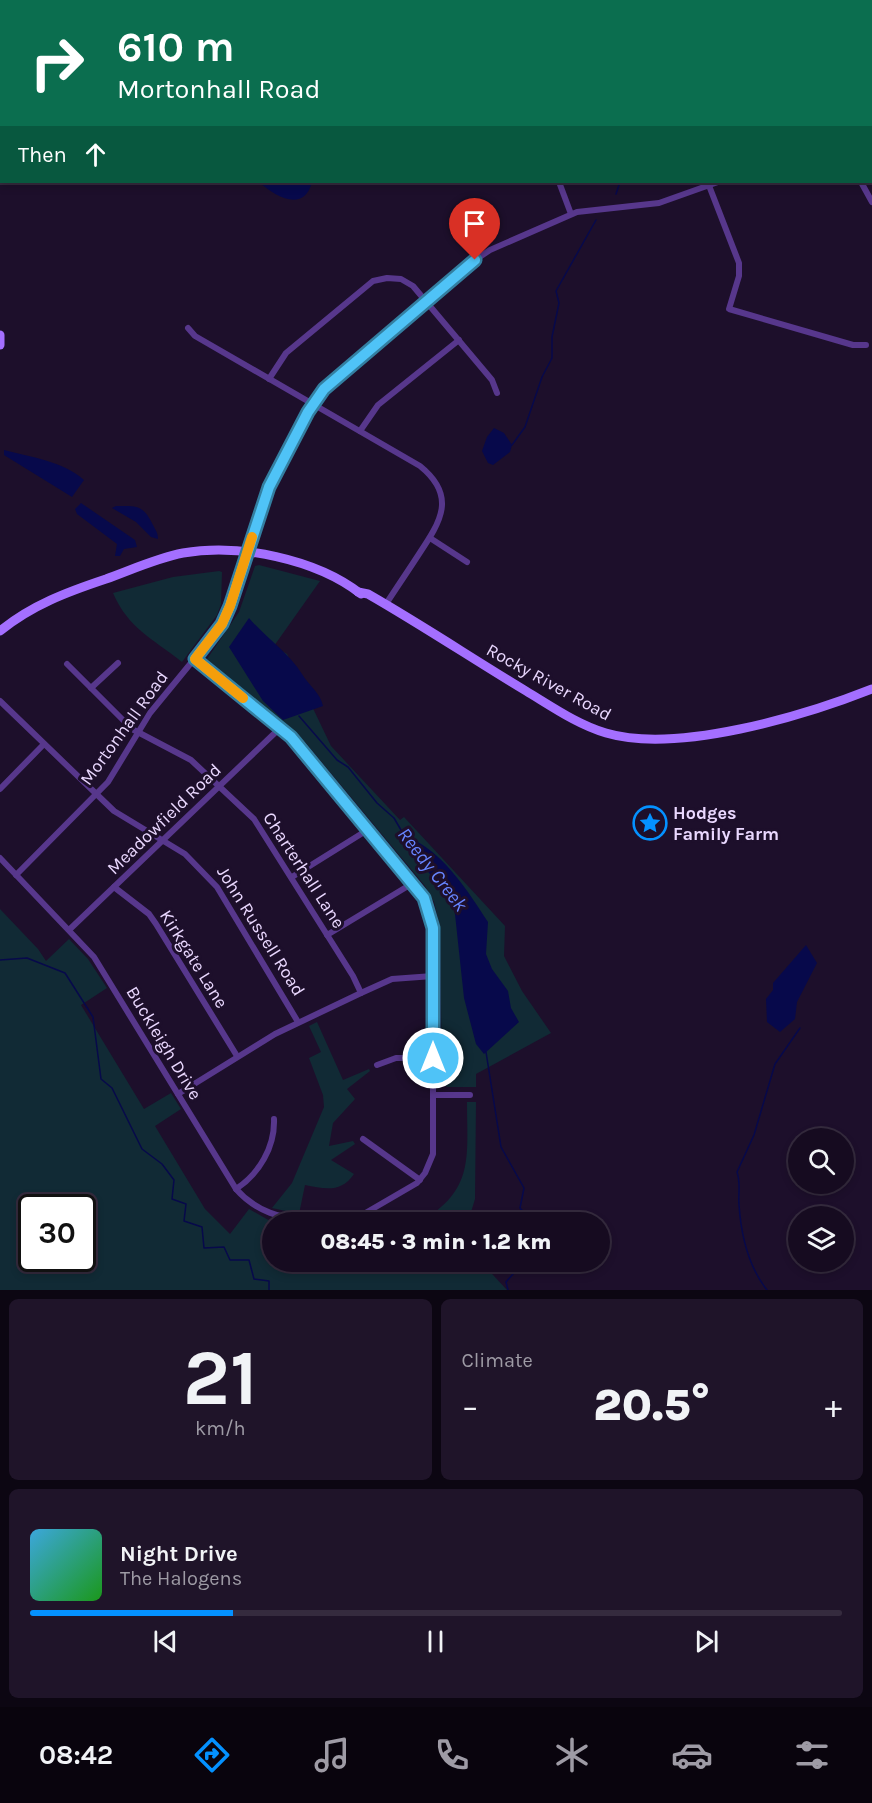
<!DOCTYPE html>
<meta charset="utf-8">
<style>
:root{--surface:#160b20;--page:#1f1429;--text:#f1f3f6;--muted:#9e9ba5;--line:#352b3e;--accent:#0491ff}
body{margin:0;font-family:Karla,sans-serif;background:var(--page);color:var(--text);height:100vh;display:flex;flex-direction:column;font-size:22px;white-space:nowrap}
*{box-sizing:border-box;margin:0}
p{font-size:20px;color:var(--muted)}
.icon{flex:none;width:33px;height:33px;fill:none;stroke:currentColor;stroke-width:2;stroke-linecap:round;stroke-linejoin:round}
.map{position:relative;height:1290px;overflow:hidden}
.panel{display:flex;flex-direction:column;gap:9px;padding:9px;background:#0c0612;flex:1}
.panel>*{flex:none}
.banner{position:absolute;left:0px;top:0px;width:873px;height:183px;box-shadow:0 3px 9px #0003,0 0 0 2px var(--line);background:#0b6e4f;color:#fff;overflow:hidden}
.controls{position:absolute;left:788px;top:1128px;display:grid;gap:12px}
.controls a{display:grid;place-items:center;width:66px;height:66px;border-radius:50%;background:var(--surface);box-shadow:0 3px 9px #0003,0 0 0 2px var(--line);font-size:30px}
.speed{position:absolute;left:18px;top:1194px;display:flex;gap:12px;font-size:30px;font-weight:700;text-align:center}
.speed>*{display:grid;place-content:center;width:78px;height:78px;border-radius:50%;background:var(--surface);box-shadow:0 3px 9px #0003,0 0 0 2px var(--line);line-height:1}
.speed .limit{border:3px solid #111;border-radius:9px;background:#fff;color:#111}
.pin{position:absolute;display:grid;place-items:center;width:51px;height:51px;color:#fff;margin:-62px -26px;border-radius:50% 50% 50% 0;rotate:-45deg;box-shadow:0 0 6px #0007}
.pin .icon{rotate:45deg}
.me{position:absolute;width:66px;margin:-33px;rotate:0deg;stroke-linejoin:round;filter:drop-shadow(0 0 4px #0008)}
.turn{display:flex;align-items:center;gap:21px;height:126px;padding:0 18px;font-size:27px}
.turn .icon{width:78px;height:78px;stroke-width:2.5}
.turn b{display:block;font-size:42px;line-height:51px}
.then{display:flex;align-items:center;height:57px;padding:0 18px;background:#0003;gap:12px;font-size:22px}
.big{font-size:45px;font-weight:800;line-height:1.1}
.panel .tile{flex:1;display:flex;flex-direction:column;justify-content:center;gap:9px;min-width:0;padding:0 21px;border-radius:9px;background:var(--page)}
.panel .dial{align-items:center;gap:0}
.dial b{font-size:78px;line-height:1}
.song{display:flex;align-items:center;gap:18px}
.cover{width:72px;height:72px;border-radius:9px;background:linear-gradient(135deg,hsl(200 70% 55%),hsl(120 70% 35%))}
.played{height:6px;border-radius:3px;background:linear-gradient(90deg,var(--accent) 25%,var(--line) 25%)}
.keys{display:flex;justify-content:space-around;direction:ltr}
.heat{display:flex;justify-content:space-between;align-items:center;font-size:33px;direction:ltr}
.panel .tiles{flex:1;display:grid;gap:9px;grid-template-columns:1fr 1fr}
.tile:last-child{grid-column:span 2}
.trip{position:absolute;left:262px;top:1212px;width:348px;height:60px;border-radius:30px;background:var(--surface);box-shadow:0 3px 9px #0003,0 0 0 2px var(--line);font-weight:800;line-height:60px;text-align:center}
.menu{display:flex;height:96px;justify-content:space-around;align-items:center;background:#09040d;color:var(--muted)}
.menu .icon{width:42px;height:42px}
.menu .active{color:var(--accent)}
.menu b{font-size:27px;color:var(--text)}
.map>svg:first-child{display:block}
</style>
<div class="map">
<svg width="872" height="1290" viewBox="0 0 872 1290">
<rect width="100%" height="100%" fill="#1d0f2b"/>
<!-- green -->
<g fill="#112a35" fill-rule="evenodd">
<polygon points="259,565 320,581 274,646 287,654 331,746 400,820 404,817 505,926 504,956 522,991 551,1033 476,1074 476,1087 447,1087 442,1082 440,927 434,902 425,886 305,742 207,659 239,612 255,566"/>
<path d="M219 571 222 572 221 604 217 615 182 662C153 639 128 628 113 593L173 577Z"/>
<path d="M0 909 38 949 46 961 69 939 88 959 107 988 81 1005 144 1109 171 1093 181 1109 155 1126 205 1209 230 1234 249 1209 272 1222 266 1248 273 1250V1262H481L507 1290H0ZM32 1208H82V1258H32Z"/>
<path d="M317 1022 343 1080 369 1069 370 1071 347 1089 355 1099 333 1123 329 1146 353 1141 355 1144 331 1160 354 1174C341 1193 325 1189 305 1185L299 1214 272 1208 292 1183 324 1107 323 1095 309 1058 321 1052 309 1026Z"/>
<path d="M467 1102H476L475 1199 468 1222H420C475 1190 467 1157 467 1102Z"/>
</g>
<!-- water -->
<g fill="#07094b">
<path d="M259 182H312C304 213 276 197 259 182Z"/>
<polygon points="494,428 504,433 512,445 510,452 493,465 488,463 482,451 487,437"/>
<path d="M4 450C30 457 63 461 84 480L72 497 4 455Z"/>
<polygon points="81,503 135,540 137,547 124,549 120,556 115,556 117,544 77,514 75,509"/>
<path d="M116 506C138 506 143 505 153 525 156 531 158 533 158 539L151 537 136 522 112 508Z"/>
<path d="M249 618C266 638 289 653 302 674 309 686 320 692 323 706L283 720 263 701 229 647Z"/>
<path d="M414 840C446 856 469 893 488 922L486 954 492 969 508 991 511 1008 519 1022 484 1054 476 1044 464 998 454 905 408 846 407 841Z"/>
<polygon points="806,945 817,963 797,1002 795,1019 780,1032 767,1022 766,999 773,990 773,983"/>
</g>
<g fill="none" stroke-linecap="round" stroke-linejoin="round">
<!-- stream -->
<g stroke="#07094b" stroke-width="1.5">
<polyline points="625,2 625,0"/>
<polyline points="616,194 620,182"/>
<polyline points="512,445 525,427 542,377 552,358 552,337 559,303 556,291 596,220"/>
<polyline points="299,716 337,760 348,767 377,803 394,818 408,842"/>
<polyline points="0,960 27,958 65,973 93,1017 101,1079 112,1088 142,1149 162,1164 174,1180 172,1199 186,1204 184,1221 202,1227 204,1248 224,1247 230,1260 249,1260 254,1279 269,1281 269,1290"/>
<polyline points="486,1052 501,1147 524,1188 520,1208 527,1216 523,1222"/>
<polyline points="508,1290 506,1282 513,1274 508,1262"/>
<path d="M767 1290C748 1266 741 1234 739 1205 738 1192 741 1184 737 1172L754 1135 775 1064 800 1028"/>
</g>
<!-- street -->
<g stroke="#57378c" stroke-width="6">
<polyline points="732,0 733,2"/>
<polyline points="525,2 526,0"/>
<polyline points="559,182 571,214"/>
<polyline points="861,182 872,202"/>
<polyline points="708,183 739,263 739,276 729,309 853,345 866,345"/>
<path d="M188 328 195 336 420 466C457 496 441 521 419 554 408 571 397 587 386 604"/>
<polyline points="269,379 286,353 373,281 387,278 401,279 413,286 492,380 497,393"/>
<polyline points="360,431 378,405 459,340"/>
<polyline points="430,538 467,562"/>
<polyline points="195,659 291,737 304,751 424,898 433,928 433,1154 425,1173 417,1183 350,1222"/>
<polyline points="67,664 132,729 191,760 254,819 353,976 361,993"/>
<polyline points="91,688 118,663"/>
<polyline points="0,701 114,811 185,854 217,887 298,1022"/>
<polyline points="0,789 44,744"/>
<path d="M0 858 94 957 236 1189C256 1212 281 1218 310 1222"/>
<polyline points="16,875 108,782 150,713 209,641 230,606 269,487 308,412 324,389 475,260 490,250 577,212 659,203 718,182"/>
<polyline points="292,877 369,829"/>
<polyline points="114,887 149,914 156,924 237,1056"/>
<polyline points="69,930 280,728"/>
<polyline points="327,935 413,883"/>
<polyline points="377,1065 396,1058 433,1058"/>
<polyline points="178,1094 275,1034 361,993 392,979 433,976"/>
<polyline points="433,1095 470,1095"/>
<polyline points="363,1139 420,1180"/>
<path d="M236 1189C259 1174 275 1147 274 1119"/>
</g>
<!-- secondary -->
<g stroke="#a46fff" stroke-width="9">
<polyline points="810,0 811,2"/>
<polyline points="872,78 872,77"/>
<polyline points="0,335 0,345"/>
<path d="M358 592 368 594C422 625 473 659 526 691 551 706 578 725 606 733 677 754 804 716 872 689"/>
<path d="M0 631C32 605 67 592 106 579 131 570 157 558 183 553 239 543 316 559 361 594"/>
</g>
</g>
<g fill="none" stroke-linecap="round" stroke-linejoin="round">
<!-- route casing -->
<g stroke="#337fa1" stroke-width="15">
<polyline id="route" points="433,1058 433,928 424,898 291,737 195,659 222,624 230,606 269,487 308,412 324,389 475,260"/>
</g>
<!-- route -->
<use href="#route" stroke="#4fc3f7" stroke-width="10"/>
<!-- slow -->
<polyline stroke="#f59e0b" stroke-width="10" points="243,698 195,659 222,624 230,606 252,537"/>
</g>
<!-- icons -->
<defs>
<g id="sight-ring" transform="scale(1.725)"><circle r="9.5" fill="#1d0f2b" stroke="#0491ff" stroke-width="1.5"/><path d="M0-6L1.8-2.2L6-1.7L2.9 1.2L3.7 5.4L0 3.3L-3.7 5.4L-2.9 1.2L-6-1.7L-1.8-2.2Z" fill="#0491ff"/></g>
</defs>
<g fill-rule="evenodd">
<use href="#sight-ring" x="650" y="823"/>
</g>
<g text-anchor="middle" stroke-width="6" stroke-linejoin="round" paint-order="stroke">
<!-- street labels -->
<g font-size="18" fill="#ead8ff" stroke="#1d0f2b">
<text transform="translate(549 682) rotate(29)" y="6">Rocky River Road</text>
<text transform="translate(124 728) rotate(-54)" y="6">Mortonhall Road</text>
<text transform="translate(164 819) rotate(-44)" y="6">Meadowfield Road</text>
<text transform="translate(304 870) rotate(57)" y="6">Charterhall Lane</text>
<text transform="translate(261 931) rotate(58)" y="6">John Russell Road</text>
<text transform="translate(194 959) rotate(58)" y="6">Kirkgate Lane</text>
<text transform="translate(164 1043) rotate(59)" y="6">Buckleigh Drive</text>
</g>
<!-- poi labels -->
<g font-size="18" font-weight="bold" fill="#ead8ff" stroke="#1d0f2b" text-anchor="start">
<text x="673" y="819">Hodges<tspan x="673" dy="21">Family Farm</tspan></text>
</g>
<!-- water labels -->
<g font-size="20" font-style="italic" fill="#6684ff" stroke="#1d0f2b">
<text transform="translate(433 869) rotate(52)" y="7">Reedy Creek</text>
</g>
</g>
</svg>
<div class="controls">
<a><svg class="icon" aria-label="search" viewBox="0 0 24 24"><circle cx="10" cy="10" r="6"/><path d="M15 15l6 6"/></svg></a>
<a><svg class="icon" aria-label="layers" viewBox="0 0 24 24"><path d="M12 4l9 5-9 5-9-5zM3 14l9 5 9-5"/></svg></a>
</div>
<div class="speed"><div class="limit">30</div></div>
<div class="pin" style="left:475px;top:260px;background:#d93025"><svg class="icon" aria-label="arrive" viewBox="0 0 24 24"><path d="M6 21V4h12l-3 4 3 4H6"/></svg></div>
<svg class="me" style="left:433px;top:1058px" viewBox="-20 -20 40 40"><circle r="17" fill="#4fc3f7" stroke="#fff" stroke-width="3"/><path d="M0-11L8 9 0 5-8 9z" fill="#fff"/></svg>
<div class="trip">08:45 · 3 min · 1.2 km</div>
<div class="banner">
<div class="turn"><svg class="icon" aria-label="right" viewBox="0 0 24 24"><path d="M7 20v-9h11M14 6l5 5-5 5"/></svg><div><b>610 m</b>Mortonhall Road</div></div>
<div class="then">Then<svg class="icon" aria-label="ahead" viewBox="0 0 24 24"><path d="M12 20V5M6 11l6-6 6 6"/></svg></div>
</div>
</div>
<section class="panel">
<div class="tiles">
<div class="tile dial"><b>21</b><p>km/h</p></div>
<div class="tile"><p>Climate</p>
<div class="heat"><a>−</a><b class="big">20.5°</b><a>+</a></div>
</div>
<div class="tile">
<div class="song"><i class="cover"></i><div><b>Night Drive</b><p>The Halogens</p></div></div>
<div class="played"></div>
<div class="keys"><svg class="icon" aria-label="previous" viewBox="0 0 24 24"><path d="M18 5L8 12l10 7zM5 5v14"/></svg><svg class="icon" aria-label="pause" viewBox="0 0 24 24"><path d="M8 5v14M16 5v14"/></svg><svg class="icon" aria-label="next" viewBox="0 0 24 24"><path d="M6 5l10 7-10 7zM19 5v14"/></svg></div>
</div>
</div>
</section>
<nav class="menu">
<b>08:42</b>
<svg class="icon active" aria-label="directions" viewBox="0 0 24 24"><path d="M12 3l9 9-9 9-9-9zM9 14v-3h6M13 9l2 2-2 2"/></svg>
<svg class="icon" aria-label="music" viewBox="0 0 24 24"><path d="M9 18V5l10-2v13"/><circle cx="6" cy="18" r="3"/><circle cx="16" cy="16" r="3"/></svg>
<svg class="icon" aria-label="phone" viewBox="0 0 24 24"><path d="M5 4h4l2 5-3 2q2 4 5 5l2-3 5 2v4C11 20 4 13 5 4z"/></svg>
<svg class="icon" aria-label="climate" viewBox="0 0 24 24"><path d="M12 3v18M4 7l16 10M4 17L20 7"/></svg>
<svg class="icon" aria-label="car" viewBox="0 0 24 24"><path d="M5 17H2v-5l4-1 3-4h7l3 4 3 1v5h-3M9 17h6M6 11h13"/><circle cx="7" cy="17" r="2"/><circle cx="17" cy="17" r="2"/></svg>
<svg class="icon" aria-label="filters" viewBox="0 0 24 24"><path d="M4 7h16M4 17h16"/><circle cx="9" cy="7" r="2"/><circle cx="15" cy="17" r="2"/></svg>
</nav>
